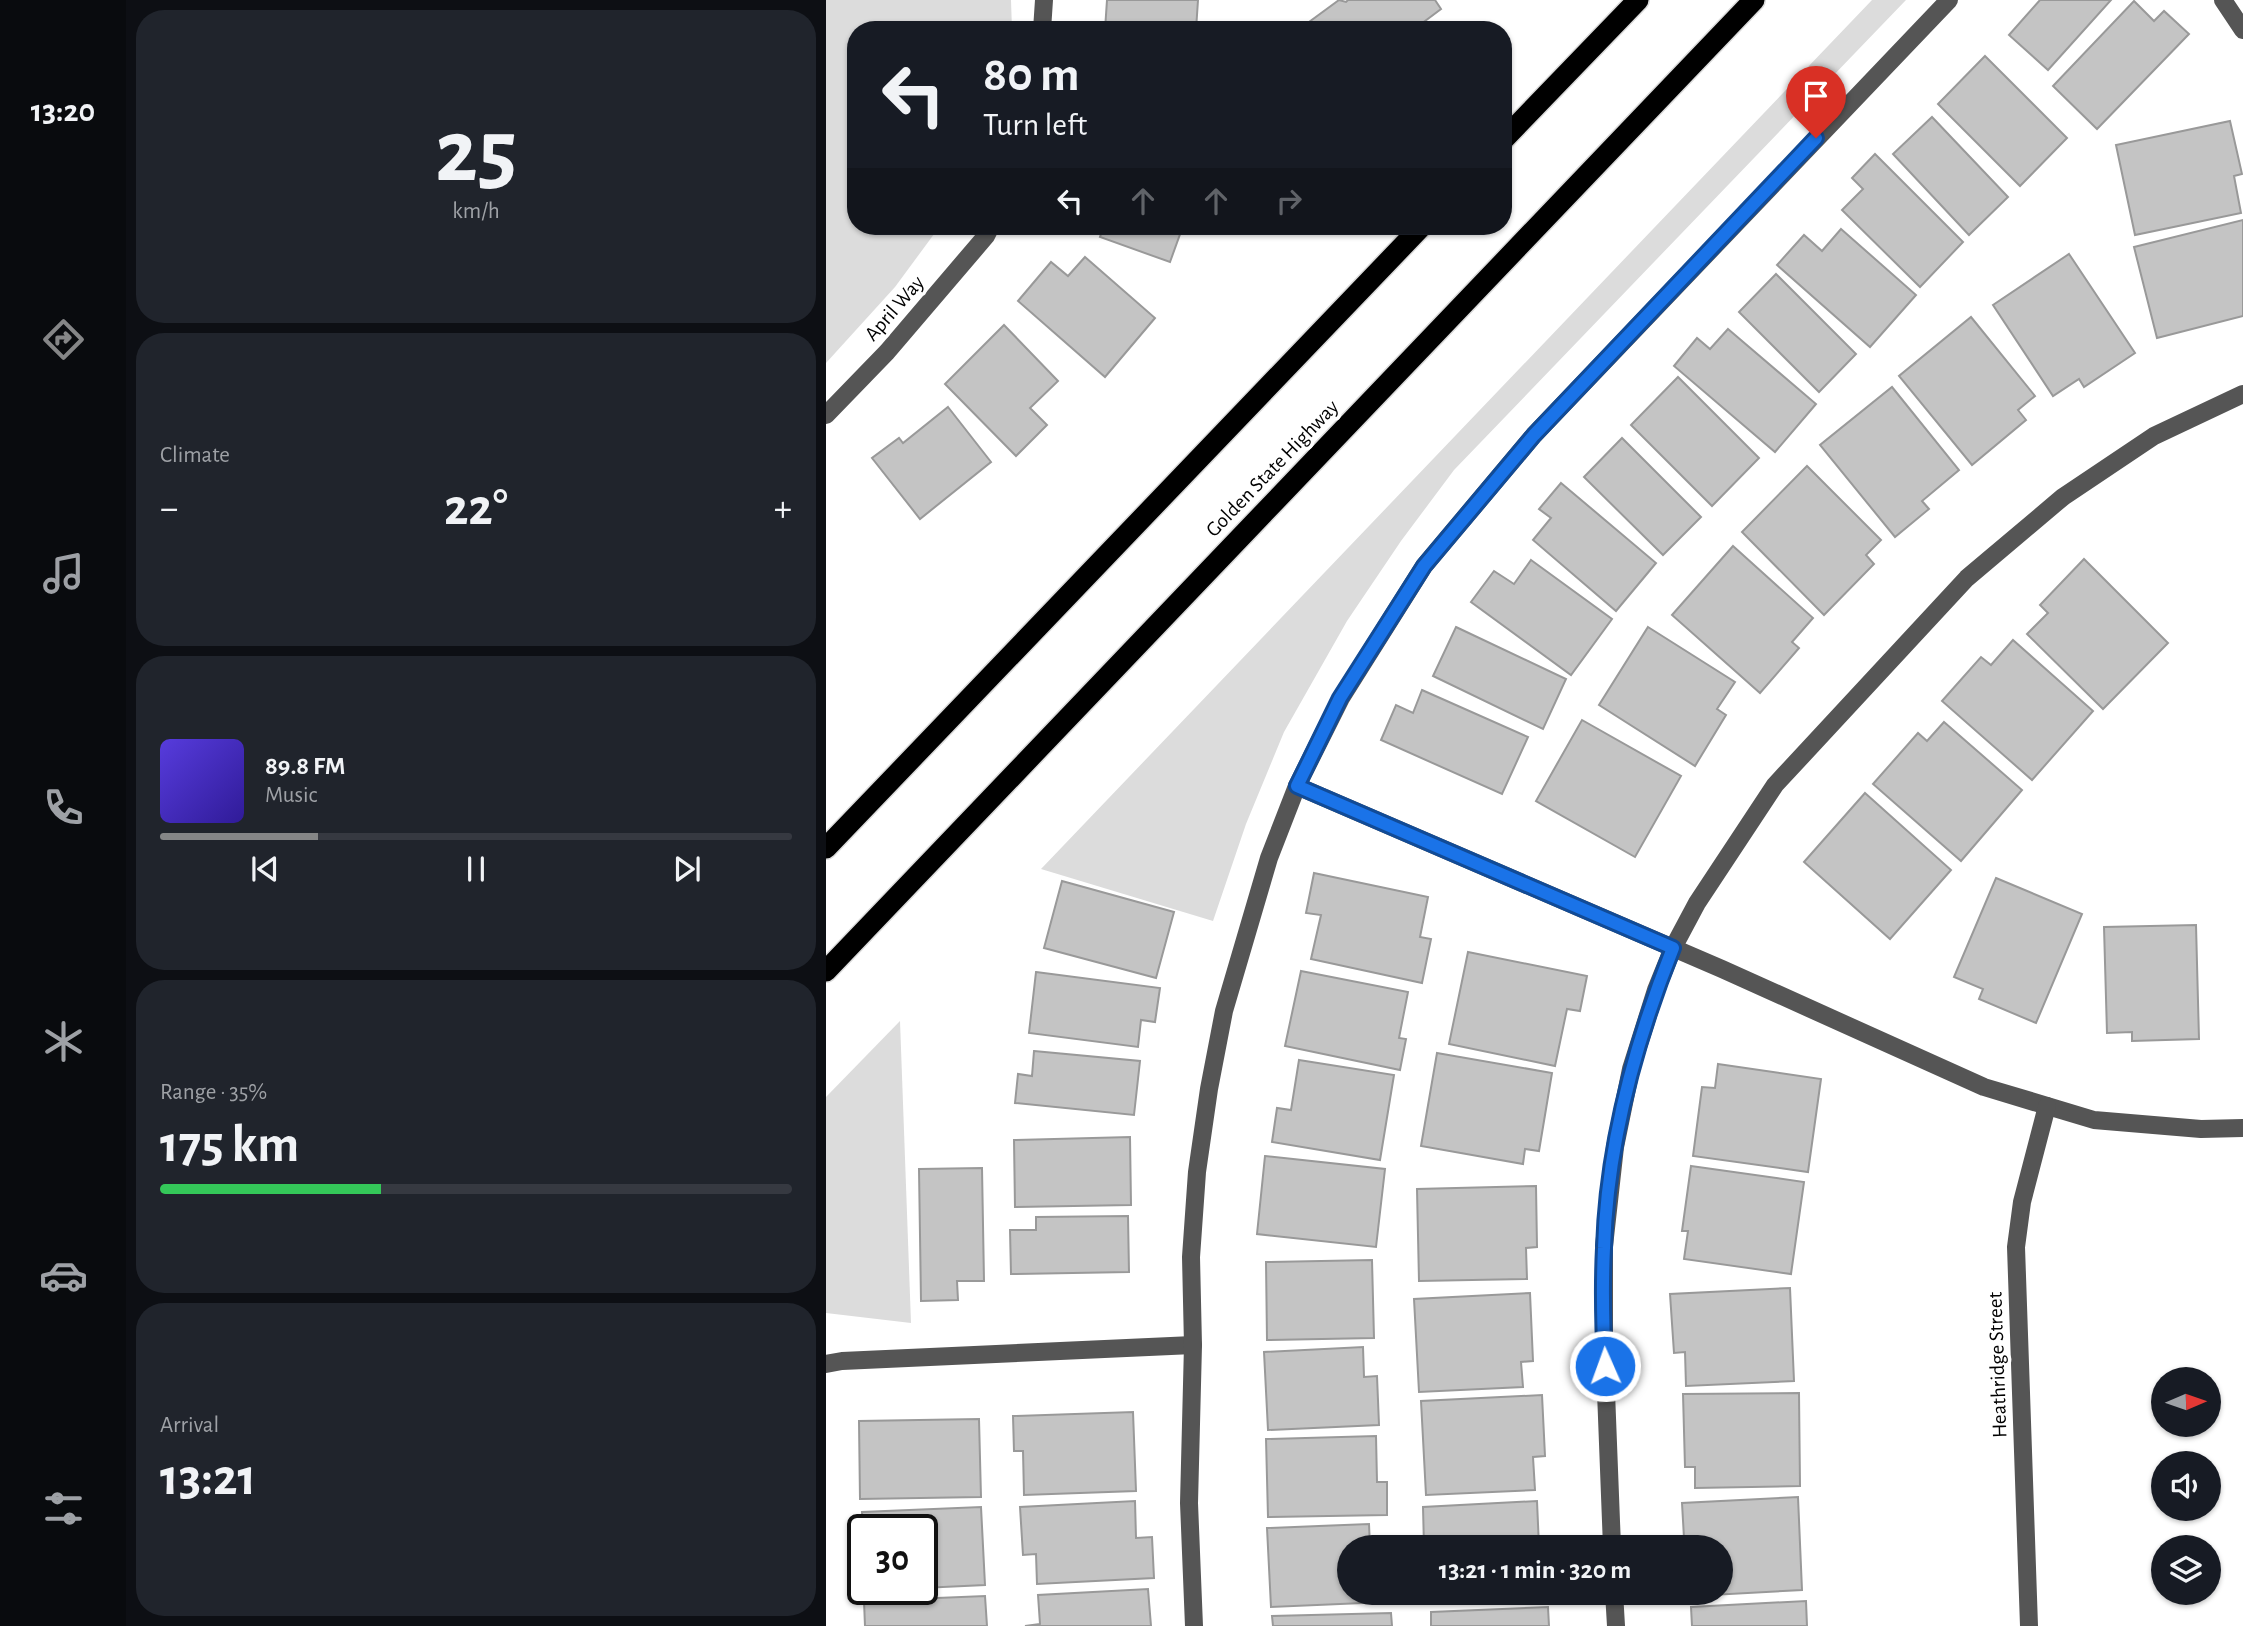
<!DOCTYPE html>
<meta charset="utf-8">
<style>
:root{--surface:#171b24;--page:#20242c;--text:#f1f3f6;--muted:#9ea1a6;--line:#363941;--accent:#858687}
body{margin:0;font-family:"Alegreya Sans",sans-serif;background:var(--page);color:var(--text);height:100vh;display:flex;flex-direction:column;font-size:26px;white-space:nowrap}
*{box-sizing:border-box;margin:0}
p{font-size:23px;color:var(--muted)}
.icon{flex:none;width:38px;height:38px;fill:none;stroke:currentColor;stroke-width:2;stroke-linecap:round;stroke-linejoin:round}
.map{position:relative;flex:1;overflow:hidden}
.sheet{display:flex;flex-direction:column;gap:10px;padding:10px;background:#0d0f14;width:700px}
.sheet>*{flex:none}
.banner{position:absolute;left:21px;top:21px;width:665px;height:214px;border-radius:28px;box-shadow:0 2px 5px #0004;background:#171b24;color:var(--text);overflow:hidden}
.needle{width:46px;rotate:88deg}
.tools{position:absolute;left:1325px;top:1367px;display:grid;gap:14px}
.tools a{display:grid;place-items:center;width:70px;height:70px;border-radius:50%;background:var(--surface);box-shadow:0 2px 5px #0004;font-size:35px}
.speed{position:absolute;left:21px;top:1514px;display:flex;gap:14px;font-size:35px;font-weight:700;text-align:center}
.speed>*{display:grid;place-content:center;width:91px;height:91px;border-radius:50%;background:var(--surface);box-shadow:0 2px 5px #0004;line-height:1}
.speed .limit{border:4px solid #111;border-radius:10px;background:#fff;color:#111}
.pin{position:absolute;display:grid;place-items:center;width:60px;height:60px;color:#fff;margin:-72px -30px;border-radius:50% 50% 50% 0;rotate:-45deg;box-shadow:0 0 7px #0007}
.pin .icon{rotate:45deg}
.me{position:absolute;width:77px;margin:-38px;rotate:358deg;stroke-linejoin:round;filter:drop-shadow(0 0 5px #0008)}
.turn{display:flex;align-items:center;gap:24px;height:147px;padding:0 21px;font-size:32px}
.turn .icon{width:91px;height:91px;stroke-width:2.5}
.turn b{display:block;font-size:49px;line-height:60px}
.lanes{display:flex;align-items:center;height:66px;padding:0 21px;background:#0003;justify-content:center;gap:35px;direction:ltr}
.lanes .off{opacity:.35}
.big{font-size:52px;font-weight:700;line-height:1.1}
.sheet .card{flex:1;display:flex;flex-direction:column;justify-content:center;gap:10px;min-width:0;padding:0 24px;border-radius:28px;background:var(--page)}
.sheet .dial{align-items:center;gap:0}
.dial b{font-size:91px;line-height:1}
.song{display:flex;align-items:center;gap:21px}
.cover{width:84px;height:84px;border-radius:10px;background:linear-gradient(135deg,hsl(250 70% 55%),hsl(250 70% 35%))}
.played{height:7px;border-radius:4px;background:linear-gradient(90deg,var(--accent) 25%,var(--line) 25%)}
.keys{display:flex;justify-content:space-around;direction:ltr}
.heat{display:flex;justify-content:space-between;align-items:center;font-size:38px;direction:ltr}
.charge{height:10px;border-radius:5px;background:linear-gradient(90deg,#34c759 35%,var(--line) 0)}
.trip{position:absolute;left:511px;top:1535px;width:396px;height:70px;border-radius:35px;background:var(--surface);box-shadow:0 2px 5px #0004;font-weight:700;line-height:70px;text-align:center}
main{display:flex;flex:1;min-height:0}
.menu{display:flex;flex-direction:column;width:126px;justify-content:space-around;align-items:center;background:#090b0e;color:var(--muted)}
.menu .icon{width:49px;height:49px}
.menu .current{color:var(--accent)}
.menu b{font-size:32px;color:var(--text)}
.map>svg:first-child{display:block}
</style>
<main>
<nav class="menu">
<b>13:20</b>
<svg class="icon current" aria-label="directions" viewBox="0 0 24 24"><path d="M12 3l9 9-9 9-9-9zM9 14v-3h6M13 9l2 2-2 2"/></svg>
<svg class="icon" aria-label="music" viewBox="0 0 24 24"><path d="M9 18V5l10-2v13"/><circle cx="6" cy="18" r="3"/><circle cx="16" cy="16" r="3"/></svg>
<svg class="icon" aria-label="phone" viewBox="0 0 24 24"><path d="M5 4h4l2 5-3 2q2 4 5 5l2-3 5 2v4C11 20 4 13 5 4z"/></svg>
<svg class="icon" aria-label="climate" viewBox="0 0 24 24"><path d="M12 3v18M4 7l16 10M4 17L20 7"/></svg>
<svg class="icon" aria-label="car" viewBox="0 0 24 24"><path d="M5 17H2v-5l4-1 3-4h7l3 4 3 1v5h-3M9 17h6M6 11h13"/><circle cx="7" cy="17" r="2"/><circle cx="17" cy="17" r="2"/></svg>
<svg class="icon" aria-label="filters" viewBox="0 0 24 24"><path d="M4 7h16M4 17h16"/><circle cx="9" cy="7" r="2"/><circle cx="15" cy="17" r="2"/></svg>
</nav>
<section class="sheet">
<div class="card dial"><b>25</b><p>km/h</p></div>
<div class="card"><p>Climate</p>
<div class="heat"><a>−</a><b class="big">22°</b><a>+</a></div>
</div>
<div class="card">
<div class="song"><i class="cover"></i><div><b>89.8 FM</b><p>Music</p></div></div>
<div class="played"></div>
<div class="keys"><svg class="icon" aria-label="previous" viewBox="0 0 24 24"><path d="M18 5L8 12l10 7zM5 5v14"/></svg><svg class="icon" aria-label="pause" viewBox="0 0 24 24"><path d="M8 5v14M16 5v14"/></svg><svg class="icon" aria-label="next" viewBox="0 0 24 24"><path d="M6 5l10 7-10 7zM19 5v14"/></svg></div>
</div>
<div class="card"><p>Range · 35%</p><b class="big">175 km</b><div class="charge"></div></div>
<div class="card"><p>Arrival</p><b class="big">13:21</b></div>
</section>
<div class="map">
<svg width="1417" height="1626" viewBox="0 0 1417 1626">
<rect width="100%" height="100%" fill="#fff"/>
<!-- green -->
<g fill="#dcdcdc">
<polygon points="0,0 185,0 186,30 30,30 30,226 114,226 69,287 0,363"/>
<polygon points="1046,0 1080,0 628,470 575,541 521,621 458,732 420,824 387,921 215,869"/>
<polygon points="74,1021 85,1323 0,1313 0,1097"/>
</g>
<!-- building -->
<g fill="#c4c4c4" stroke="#999" stroke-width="2">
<polygon points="281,0 372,0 370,30 279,30"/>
<polygon points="513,0 520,2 522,0 609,0 615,9 587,30 488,30 483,22"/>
<polygon points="1214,0 1285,0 1222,70 1183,35"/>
<polygon points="1308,1 1328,21 1338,11 1363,34 1271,129 1227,86"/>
<polygon points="1159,56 1241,138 1194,186 1112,104"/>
<polygon points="1106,117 1182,197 1143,235 1067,154"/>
<polygon points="1404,121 1416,174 1408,176 1415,213 1309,235 1290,145"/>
<polygon points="1049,154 1137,242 1094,287 1016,210 1037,189 1026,178"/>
<polygon points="1417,220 1417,316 1331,338 1308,247"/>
<polygon points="278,226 357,226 344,262 274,237"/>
<polygon points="1015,229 1090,295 1044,347 951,265 978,235 996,251"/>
<polygon points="1243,254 1309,353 1258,387 1253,379 1227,396 1167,305"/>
<polygon points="259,257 329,318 279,377 192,301 225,262 242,276"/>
<polygon points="950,274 1030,354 993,392 913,312"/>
<polygon points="1145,317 1209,396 1192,410 1200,420 1146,465 1073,376"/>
<polygon points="178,325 232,381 204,408 221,425 190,456 119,384"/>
<polygon points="902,329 990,404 949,452 848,366 871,338 884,349"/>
<polygon points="852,377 933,458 886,506 805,425"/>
<polygon points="1066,387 1133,470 1096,501 1103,509 1069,537 994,445"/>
<polygon points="122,407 165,462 94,519 46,458 73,438 77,443"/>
<polygon points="796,438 875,517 837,555 758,477"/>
<polygon points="981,466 1055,540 1040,555 1048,564 998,615 916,532"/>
<polygon points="735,483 830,563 790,611 707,540 725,518 713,509"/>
<polygon points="907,546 987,618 966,642 973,648 934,693 846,615"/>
<polygon points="1258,559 1342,643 1277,709 1201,634 1222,613 1214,605"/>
<polygon points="705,560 786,619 745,675 645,602 668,571 688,584"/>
<polygon points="630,627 740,679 717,729 607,676"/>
<polygon points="822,627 909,682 891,709 900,715 869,766 773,705"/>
<polygon points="1187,640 1267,711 1206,780 1116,701 1155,657 1165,665"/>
<polygon points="596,690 702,737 676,794 555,740 570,705 587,713"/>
<polygon points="756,720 855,776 809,857 710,801"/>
<polygon points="1118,722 1196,790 1135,861 1047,784 1092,733 1101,741"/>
<polygon points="1039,793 1125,870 1064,939 978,862"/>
<polygon points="488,873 602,897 594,937 605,939 596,983 485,959 495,915 480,913"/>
<polygon points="1170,878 1256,914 1210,1023 1153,999 1157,989 1128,977"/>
<polygon points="236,881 348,912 330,978 218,948"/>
<polygon points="1370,925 1373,1039 1306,1041 1306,1032 1281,1033 1278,927"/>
<polygon points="642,952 761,976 754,1011 741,1009 729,1066 623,1044"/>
<polygon points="475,971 582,992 573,1038 580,1039 574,1070 459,1046"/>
<polygon points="210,972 334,988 329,1022 315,1020 312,1047 203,1033"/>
<polygon points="208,1051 314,1061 308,1115 189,1103 192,1074 206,1076"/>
<polygon points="611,1053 726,1073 713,1151 699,1149 697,1164 595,1146"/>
<polygon points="473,1060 568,1075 554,1160 446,1142 451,1108 465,1110"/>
<polygon points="892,1064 995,1079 982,1172 867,1156 876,1087 889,1088"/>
<polygon points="304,1137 305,1205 189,1207 188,1140"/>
<polygon points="439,1156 559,1169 550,1247 431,1234"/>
<polygon points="865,1166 978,1182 965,1274 858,1259 862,1231 856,1231"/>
<polygon points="156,1168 158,1281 131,1281 132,1300 95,1301 93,1169"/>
<polygon points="710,1186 711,1247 700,1248 701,1279 593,1281 591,1189"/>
<polygon points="302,1216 303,1272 185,1274 184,1230 210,1230 210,1217"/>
<polygon points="546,1260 548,1338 441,1340 440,1262"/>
<polygon points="964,1288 968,1381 860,1386 859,1352 848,1353 844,1294"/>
<polygon points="704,1293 707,1361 695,1362 697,1387 593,1392 588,1299"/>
<polygon points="537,1347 538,1377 551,1376 553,1425 442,1430 438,1352"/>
<polygon points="973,1393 974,1486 869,1488 869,1467 859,1467 857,1394"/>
<polygon points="716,1395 719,1456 707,1457 709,1490 600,1495 595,1401"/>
<polygon points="307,1412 310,1491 198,1495 197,1451 188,1451 187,1416"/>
<polygon points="153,1419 155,1497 34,1499 33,1421"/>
<polygon points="550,1436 551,1482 561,1482 561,1515 442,1517 440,1439"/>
<polygon points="972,1497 976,1590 867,1596 867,1592 894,1592 894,1547 865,1547 864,1537 858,1538 856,1503"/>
<polygon points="309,1501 310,1538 326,1537 328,1578 211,1584 210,1554 197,1555 194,1507"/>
<polygon points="711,1501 713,1547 598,1547 597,1507"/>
<polygon points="155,1507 159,1585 96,1588 96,1530 37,1530 37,1531 36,1512"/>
<polygon points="543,1524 544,1547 523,1547 523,1592 560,1592 560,1602 445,1607 441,1528"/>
<polygon points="25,1549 37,1549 37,1589 84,1589 27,1592"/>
<polygon points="322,1589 325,1626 199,1626 214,1624 212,1595"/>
<polygon points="600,1592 699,1592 699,1595 601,1600"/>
<polygon points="159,1596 161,1626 39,1626 38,1601"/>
<polygon points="980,1601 981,1626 866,1626 865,1607"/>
<polygon points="722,1607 723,1626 605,1626 605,1612"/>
<polygon points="565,1613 566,1626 447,1626 446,1616"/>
</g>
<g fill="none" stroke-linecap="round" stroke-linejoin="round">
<!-- highway casing -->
<g stroke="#dbdbdb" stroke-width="24">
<g id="highway">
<polyline points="677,140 812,0"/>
<polyline points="0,848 596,226"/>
<polyline points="0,971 928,0"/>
</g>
</g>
<!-- minor -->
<g stroke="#555" stroke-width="18">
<polyline points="1397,0 1417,30"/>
<polyline points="216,30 218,0"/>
<polyline points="0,415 61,352 160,236 165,226"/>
<polyline points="471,786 896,969 1158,1087 1268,1120 1375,1129 1417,1128"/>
<polyline points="0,1364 16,1361 367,1345"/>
<polyline points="786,1547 778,1340 778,1246 789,1147 805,1069 830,990 847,948 871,903 949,785 1141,578 1237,497 1328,436 1417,394"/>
<polyline points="788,1592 790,1626"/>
<polyline points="368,1626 363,1503 367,1345 365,1257 371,1172 383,1089 398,1011 443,858 471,786 515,698 598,566 708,435 1123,0"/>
<polyline points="1203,1626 1190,1247 1196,1202 1221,1106"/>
</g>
<!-- highway -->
<use href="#highway" stroke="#000" stroke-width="21"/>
</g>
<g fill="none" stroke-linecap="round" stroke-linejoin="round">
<!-- route casing -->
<g stroke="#114b97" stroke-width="18">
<path id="route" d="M779 1366C777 1327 776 1287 778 1248 781 1145 809 1043 847 948L471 786 514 698 598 566 708 435 990 138"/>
</g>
<!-- route -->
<use href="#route" stroke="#1a73e8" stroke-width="12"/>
</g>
<g text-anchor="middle" stroke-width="7" stroke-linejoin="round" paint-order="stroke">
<!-- street labels -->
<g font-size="21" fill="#000" stroke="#fff">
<text transform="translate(68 308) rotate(-49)" y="7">April Way</text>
<text transform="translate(446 468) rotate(-46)" y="7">Golden State Highway</text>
<text transform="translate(1171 1365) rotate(-92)" y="7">Heathridge Street</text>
</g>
</g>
</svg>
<div class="tools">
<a><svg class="needle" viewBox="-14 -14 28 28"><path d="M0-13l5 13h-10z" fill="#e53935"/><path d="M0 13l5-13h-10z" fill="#9ea1a6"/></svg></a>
<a><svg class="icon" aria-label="sound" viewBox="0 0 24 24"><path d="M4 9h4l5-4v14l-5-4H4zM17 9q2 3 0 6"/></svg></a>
<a><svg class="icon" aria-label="layers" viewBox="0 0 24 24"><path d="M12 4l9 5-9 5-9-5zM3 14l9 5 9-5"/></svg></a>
</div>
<div class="speed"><div class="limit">30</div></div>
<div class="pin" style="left:990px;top:138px;background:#d93025"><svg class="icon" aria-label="arrive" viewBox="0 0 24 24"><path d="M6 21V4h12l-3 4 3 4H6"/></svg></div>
<svg class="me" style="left:779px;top:1366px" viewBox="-20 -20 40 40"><circle r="17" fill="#1a73e8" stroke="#fff" stroke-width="3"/><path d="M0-11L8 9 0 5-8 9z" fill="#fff"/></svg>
<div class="trip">13:21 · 1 min · 320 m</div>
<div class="banner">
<div class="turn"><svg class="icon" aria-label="left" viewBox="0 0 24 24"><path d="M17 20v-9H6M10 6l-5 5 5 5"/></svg><div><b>80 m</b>Turn left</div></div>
<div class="lanes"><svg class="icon" aria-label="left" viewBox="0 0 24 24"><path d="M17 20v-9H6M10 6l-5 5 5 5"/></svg><svg class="icon off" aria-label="ahead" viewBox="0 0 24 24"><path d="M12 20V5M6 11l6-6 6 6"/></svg><svg class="icon off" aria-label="ahead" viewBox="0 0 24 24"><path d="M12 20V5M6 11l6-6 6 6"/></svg><svg class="icon off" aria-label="right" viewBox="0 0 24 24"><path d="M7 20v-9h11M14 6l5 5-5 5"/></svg></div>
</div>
</div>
</main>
